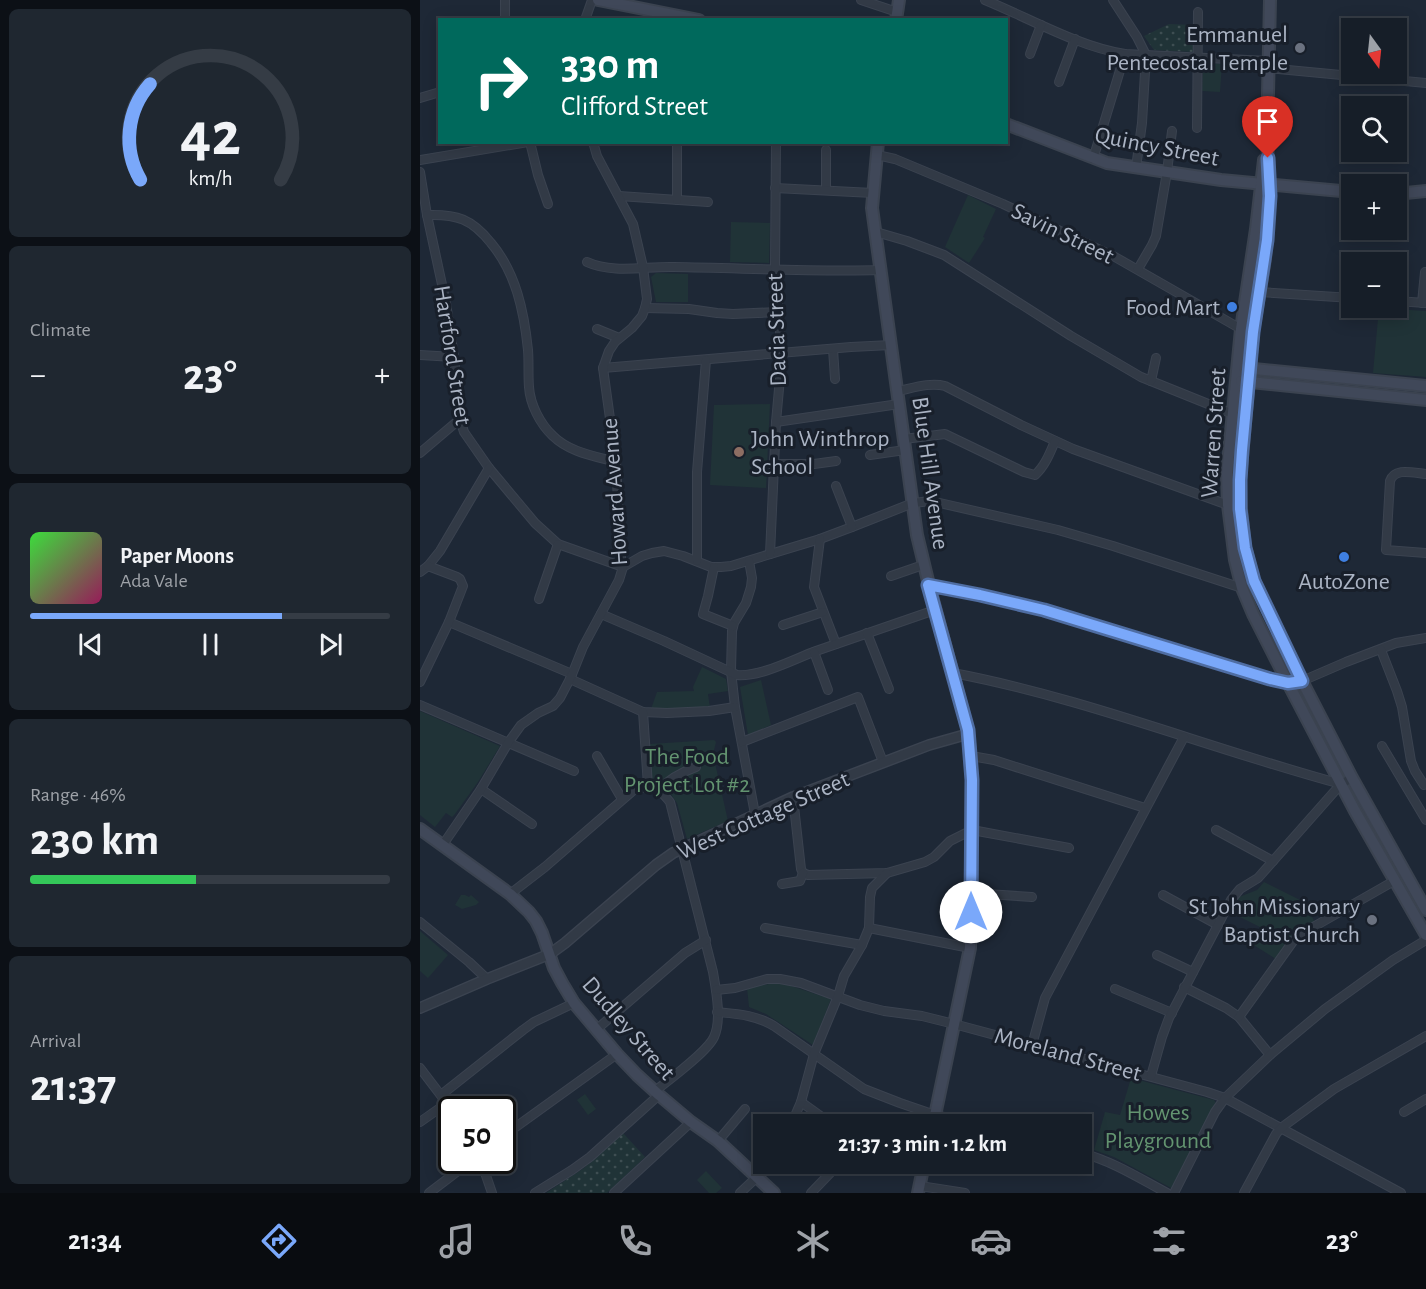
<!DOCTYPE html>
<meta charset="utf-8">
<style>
:root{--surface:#161e28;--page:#1f2730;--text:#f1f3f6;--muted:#9ea2a8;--line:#353c45;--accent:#7aa8fa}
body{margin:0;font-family:"Alegreya Sans",sans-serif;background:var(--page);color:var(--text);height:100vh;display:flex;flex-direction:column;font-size:22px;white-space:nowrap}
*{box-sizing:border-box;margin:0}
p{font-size:20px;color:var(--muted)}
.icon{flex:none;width:33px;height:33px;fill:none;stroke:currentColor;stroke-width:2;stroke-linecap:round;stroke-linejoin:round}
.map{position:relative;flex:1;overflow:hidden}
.drawer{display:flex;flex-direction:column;gap:9px;padding:9px;background:#0c1016;width:420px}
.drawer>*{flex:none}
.hud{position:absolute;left:18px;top:18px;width:570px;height:126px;border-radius:0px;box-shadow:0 3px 15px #0003,0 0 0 2px var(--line);background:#00695c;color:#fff;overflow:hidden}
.needle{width:39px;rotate:165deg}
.tools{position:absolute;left:921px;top:18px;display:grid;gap:12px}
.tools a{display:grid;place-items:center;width:66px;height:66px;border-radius:0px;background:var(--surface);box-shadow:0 3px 15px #0003,0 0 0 2px var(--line);font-size:30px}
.speed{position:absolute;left:18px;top:1096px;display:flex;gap:12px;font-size:30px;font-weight:700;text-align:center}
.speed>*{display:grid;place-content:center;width:78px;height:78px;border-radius:50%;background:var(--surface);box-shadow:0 3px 15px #0003,0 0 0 2px var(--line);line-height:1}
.speed .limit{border:3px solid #111;border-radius:9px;background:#fff;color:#111}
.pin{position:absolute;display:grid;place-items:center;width:51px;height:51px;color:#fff;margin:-62px -26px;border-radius:50% 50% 50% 0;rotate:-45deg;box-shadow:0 0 6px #0007}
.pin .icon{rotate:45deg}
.me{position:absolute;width:66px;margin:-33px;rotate:0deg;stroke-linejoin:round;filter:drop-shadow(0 0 4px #0008)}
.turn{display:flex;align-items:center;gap:21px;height:126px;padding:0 24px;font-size:27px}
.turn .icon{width:78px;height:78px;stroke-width:2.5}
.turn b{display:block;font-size:42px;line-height:51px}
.big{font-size:45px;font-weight:600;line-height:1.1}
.drawer .widget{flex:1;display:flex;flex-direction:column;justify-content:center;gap:9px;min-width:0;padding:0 21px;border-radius:9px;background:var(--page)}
.drawer .dial{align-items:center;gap:0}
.dial svg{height:156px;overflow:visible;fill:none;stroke:var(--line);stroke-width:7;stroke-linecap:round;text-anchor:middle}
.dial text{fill:var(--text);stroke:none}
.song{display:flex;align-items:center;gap:18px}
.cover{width:72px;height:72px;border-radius:9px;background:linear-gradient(135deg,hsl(120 70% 55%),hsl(330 70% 35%))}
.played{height:6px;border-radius:3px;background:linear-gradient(90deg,var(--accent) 70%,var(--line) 70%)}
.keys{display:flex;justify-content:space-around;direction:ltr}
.heat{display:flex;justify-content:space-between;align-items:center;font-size:33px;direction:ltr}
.charge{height:9px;border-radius:4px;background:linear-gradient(90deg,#34c759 46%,var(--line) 0)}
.trip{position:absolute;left:333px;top:1114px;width:339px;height:60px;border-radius:0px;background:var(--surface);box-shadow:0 3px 15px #0003,0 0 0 2px var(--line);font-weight:600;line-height:60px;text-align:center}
.dock{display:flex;height:96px;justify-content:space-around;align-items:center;background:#090c10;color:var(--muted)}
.dock .icon{width:42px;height:42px}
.dock .selected{color:var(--accent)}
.dock b{font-size:27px;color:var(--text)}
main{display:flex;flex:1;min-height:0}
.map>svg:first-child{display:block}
</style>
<main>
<section class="drawer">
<div class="widget dial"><svg viewBox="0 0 100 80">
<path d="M14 69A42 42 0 1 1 86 69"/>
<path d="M14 69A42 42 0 0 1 19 20" stroke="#7aa8fa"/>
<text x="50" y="56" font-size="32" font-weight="700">42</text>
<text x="50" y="72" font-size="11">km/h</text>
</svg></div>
<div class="widget"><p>Climate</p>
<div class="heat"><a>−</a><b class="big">23°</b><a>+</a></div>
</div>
<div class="widget">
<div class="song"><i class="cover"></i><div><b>Paper Moons</b><p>Ada Vale</p></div></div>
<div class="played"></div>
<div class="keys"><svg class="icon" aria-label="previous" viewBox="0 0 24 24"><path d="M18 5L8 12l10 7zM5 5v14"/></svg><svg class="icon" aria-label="pause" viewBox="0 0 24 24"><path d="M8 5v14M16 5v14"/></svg><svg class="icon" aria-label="next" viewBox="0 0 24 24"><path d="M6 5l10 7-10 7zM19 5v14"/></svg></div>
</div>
<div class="widget"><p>Range · 46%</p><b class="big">230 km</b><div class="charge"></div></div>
<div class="widget"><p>Arrival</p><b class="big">21:37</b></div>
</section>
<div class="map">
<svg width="1006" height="1193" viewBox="0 0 1006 1193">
<defs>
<pattern id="grass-dots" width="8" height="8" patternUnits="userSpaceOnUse" patternTransform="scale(1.5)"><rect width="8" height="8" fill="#203337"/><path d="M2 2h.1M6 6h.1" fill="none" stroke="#3e4e52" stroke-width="1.8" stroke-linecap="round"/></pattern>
</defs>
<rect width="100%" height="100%" fill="#1e2836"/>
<!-- grass -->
<g fill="url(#grass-dots)">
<polygon points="749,24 773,25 774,52 734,50 724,36"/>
<polygon points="203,1133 225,1157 187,1193 126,1193 164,1168"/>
</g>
<!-- green -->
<g fill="#203337">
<polygon points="783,63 802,64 800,92 782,91"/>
<polygon points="548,195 576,209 563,237 565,238 549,263 525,247"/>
<polygon points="311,222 350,223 349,263 310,262"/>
<polygon points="236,273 268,274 268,302 236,302 231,277"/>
<polygon points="959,308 1006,311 1006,377 953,373"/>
<polygon points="350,404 346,488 290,485 294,405"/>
<polygon points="282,667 306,679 308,691 288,694 290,708 231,709 237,692 274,691 273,687"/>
<polygon points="341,680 351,725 328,735 320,687"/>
<polygon points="0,711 80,746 58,782 35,814 32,817 26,813 15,827 0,815"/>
<polygon points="294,740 296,742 293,754 308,821 267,839 257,803 250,793 230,781 229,744"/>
<polygon points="844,882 882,901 895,922 870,939 856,959 832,944 840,927 810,912 819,897 837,890"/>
<polygon points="41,895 45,895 49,897 51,895 59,902 56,905 42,909 35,905"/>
<polygon points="0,931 28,955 8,978 0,971"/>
<polygon points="359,982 411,999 393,1045 346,1014 329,1007 327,988"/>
<polygon points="711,1078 794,1100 796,1103 751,1188 694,1157 674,1150 685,1112 700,1115"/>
<polygon points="165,1094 176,1109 168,1115 157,1100"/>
<polygon points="286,1171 302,1188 296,1193 289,1193 277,1180"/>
</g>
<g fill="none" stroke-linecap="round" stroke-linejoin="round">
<!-- minor casing -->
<g stroke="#3b4350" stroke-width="10">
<g id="minor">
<polyline points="85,0 85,20"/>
<polyline points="441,0 477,12"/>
<path d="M565 0C609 18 659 47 705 54L848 61"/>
<polyline points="693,0 717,37 726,55 722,123 716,168"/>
<polyline points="165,20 172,0"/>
<polyline points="610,54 621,25"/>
<polyline points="848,68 1006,83"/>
<polyline points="639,82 655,39"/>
<polyline points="0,98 20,92"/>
<polyline points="777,128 778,12"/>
<polyline points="110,142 118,175 128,204"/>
<polyline points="406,150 406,190"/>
<polyline points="457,155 475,159 583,204 695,257 821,329"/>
<polyline points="673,159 705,54"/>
<polyline points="0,160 108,142"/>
<polyline points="0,172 7,215 26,303 34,357 40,419 44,432 69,468 115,523 138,544 203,567 222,556 232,553 244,551 263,556 291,567 301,567 311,566 400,539 432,527 493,503 511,501 638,530 693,546 822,588"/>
<polyline points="355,188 453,193"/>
<polyline points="199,196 288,202"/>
<polyline points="257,200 257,142"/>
<path d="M7 215C37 214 52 219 71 243 96 273 104 311 108 350 109 362 108 374 109 387 110 404 120 424 133 436 149 452 174 456 196 462"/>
<polyline points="456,232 487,241 524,255 651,336 721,377 813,414"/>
<path d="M167 262C193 274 226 266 254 267 323 268 392 272 461 270"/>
<polyline points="718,269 732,245 736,236 747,172 752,131"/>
<polyline points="839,292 932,298"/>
<polyline points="976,301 1006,303"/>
<polyline points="1002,303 1005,272"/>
<polyline points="225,308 269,309 297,313 313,314 358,312"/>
<polyline points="177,329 199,338"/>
<polyline points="413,349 415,379"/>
<polyline points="0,355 34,357"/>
<polyline points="183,368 431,347 471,345"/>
<polyline points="731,381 736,358"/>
<path d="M478 391C493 388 510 382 525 386L601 425 653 449 808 505"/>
<polyline points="356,422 479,404"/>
<path d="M484 439 525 434 604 472 615 475C625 466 630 453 635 441"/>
<polyline points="0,453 40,419"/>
<polyline points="450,455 485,450"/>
<polyline points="354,464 394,464 416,461"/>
<path d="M1006 474C993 473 975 467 970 481L966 550 1006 553"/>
<polyline points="416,486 432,527"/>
<polyline points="400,539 394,587 416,644"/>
<polyline points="350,554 356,422 362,356 355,269 356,142"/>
<polyline points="277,561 277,472 286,360"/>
<polyline points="329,561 332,578 331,587 326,603 314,623 312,631 311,671 315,707 335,814"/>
<polyline points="294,567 288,596 283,614 313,626"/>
<polyline points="0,572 8,566 20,551 69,468"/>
<polyline points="471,576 503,565"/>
<polyline points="509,585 560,595 624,610 850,679 868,683 882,681 926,662 976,643 1006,638"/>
<polyline points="119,599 138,544"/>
<path d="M181 614 244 641 317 675C341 677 374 659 396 651 436 637 475 624 515 610"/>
<polyline points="29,622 152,674"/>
<polyline points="363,625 403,612"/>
<polyline points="447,633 469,689"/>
<polyline points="961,650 977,691 982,707 991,761 995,771 1004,785"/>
<polyline points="394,652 408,690"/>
<path d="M533 673C665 698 791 749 921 784"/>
<polyline points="150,679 223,712 247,713 289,711 315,707"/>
<polyline points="0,682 29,622 43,586 40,579 37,577 8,566"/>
<polyline points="0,705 154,771"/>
<polyline points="223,712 228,786"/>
<polyline points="322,742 438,697 463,762"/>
<polyline points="962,746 1006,820"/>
<polyline points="177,756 202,799"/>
<polyline points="551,756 574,760 725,808"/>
<polyline points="61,789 112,824"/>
<path d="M239 790C249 779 262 772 276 767"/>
<polyline points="373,797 381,869 383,873 388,875 467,873 505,862 514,857 530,841 552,830 649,848"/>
<polyline points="796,830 853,861"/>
<polyline points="22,846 61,789 88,743 101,725 118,713 133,706 140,698 151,677 163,647 199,580 203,567 201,559 196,462 183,368 189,351 195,342 212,328 222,316 225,308 227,299 223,267 213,224 177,156 173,142"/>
<polyline points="362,884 380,881 383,873"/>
<polyline points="551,893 612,897"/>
<path d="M90 894 125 867 215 789C233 785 238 787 250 802L293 972C296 990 302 1020 294 1037 288 1051 249 1080 235 1091"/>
<polyline points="743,895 798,925"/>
<polyline points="0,922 49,962 67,979"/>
<polyline points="345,928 442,945"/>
<polyline points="449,928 550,948"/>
<polyline points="737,955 773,972"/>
<polyline points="764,987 806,1008 819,1017 850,1055"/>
<polyline points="695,989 752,1013"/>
<polyline points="296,990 315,988 347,979 360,979 381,983 440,1005 464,1011 502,1016 534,1024 787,1092 805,1098 981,1193"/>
<path d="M297 1012C318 1014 336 1015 354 1026L444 1089 480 1103 515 1115 559 1125"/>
<polyline points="819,1017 874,940 895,926 974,881"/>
<polyline points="177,1029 265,953 286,940"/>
<polyline points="612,1045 625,998 764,737"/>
<polyline points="0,1068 32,1110"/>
<polyline points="731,1076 742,1037 749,1018 811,900 820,889 838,878 921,784 932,778"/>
<polyline points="21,1095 103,1030 114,1022 154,1003"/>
<polyline points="381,1102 413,1125"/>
<polyline points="984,1112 1006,1099"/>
<polyline points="0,1122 27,1103"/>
<polyline points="371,1125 381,1102 394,1054 418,996 424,976 442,945 449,928 450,897 452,888 467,873"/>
<polyline points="82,1137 197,1054"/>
<polyline points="298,1141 325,1109"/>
<path d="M662 1153C694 1162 717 1177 747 1193"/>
<polyline points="61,1161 72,1193"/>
<polyline points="481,1164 502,1174"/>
<polyline points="500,1186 545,1193"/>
<polyline points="9,1193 51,1161"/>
<polyline points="115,1193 152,1170 170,1157 239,1095"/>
<polyline points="194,1193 271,1122"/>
<polyline points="320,1193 337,1177 347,1164"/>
<polyline points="391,1193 415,1168"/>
<polyline points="754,1193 795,1112 805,1098 850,1055 905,1009 973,960 1006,940"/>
<polyline points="824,1193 856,1134 861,1128 914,1089 1006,1036"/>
</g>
</g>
<!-- tertiary casing -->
<g stroke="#3b4350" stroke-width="12">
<polyline id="tertiary" points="0,1008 67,979 130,954 145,943 236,865 253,853 373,797 509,745 548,734"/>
</g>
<!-- secondary casing -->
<g stroke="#3b4350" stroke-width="14">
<g id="secondary">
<polyline points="178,0 279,20"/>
<polyline points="850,0 847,140 850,197 845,259 833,332 820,480 821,509 825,547 834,581 882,681 932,778 1006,910"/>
<polyline points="476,20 479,0"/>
<polyline points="586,124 687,163 801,180 932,192"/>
<polyline points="458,142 452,208 497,535 509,585 548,730 552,780 550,948 513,1125"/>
<polyline points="844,160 836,229 821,329 807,474 808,505 815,560 822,588 833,614 868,683 935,811 1006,935"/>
<polyline points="976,194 1006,191"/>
<polyline points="824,368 1006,386"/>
<polyline points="821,381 1006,400"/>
<polyline points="0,829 90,894 109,912 116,921 122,933 134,968 142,983 154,1003 197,1054 217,1075 239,1095 271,1122 298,1141 354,1193"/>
<polyline points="498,1193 504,1164"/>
</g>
</g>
<!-- minor -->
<use href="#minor" stroke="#323a46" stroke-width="8"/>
<!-- tertiary -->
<use href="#tertiary" stroke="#323a46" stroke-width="9"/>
<!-- secondary -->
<use href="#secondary" stroke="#404859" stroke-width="10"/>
</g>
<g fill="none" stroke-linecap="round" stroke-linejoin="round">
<!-- route casing -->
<g stroke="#4f6da2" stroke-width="15">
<polyline id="route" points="551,912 552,780 548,730 508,585 560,595 624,610 850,679 868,683 882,681 834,581 825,548 820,509 820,480 822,450 833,332 847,240 850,196 848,158"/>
</g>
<!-- route -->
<use href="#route" stroke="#7aa8fa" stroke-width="10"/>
</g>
<!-- markers -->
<g fill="#6b7280" stroke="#181f2a" stroke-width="2">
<circle cx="880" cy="48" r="6"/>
<circle cx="952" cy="920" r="6"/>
</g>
<g fill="#3f7fe0" stroke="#181f2a" stroke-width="2">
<circle cx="812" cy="307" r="6"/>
<circle cx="924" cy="557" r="6"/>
</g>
<circle fill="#8d6e63" stroke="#181f2a" stroke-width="2" cx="319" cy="452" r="6"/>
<g text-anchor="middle" stroke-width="6" stroke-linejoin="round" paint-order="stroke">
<!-- poi labels -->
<g font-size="24" fill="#abb4c4" stroke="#181f2a" text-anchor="end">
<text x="868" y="42">Emmanuel<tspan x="868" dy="28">Pentecostal Temple</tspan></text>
<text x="800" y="315">Food Mart</text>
<text x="331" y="446" text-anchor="start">John Winthrop<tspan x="331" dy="28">School</tspan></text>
<text x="924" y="589" text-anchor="middle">AutoZone</text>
<text x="940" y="914">St John Missionary<tspan x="940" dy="28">Baptist Church</tspan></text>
</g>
<!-- street labels -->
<g font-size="24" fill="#abb4c4" stroke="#181f2a">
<text transform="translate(737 146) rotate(11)" y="8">Quincy Street</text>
<text transform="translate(643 233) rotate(26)" y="8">Savin Street</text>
<text transform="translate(356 330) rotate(-92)" y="8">Dacia Street</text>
<text transform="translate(33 355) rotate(81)" y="8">Hartford Street</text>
<text transform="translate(793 433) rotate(-86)" y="8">Warren Street</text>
<text transform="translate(511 473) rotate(82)" y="8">Blue Hill Avenue</text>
<text transform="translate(194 492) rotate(-94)" y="8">Howard Avenue</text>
<text transform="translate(343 815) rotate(-24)" y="8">West Cottage Street</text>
<text transform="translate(209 1028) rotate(49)" y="8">Dudley Street</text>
<text transform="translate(648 1054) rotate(15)" y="8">Moreland Street</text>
</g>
<!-- park labels -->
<g font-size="24" fill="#639470" stroke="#181f2a">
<text x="267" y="764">The Food<tspan x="267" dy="28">Project Lot #2</tspan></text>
<text x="738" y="1120">Howes<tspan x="738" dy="28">Playground</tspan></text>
</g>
</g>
</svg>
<div class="tools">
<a><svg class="needle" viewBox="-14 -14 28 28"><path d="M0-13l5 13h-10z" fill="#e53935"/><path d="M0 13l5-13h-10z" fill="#9ea2a8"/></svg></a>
<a><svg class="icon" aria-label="search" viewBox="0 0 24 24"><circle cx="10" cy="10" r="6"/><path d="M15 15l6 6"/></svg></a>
<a>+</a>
<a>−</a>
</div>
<div class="speed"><div class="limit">50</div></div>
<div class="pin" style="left:848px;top:158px;background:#d93025"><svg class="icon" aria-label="arrive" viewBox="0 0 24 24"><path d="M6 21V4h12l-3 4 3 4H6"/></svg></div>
<svg class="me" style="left:551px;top:912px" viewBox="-20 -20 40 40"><circle r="19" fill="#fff"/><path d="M0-13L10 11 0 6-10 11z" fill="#7aa8fa"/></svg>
<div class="trip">21:37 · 3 min · 1.2 km</div>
<div class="hud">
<div class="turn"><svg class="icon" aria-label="right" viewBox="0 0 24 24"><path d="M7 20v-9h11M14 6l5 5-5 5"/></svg><div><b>330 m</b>Clifford Street</div></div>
</div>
</div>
</main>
<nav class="dock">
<b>21:34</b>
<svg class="icon selected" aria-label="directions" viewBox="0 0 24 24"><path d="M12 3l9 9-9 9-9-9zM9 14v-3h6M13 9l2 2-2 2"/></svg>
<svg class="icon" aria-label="music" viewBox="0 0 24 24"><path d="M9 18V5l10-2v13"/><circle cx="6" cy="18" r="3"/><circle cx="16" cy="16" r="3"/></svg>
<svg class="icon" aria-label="phone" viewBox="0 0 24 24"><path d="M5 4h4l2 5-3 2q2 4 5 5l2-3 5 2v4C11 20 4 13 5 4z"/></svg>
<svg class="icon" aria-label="climate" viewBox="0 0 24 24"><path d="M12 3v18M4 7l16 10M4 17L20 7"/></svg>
<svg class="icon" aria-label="car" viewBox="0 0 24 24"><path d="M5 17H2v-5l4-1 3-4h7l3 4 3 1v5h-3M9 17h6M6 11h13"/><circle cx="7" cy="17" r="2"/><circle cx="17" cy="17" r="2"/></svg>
<svg class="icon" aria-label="filters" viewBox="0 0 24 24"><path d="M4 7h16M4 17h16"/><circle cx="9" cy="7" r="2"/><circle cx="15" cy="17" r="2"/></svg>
<b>23°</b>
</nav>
